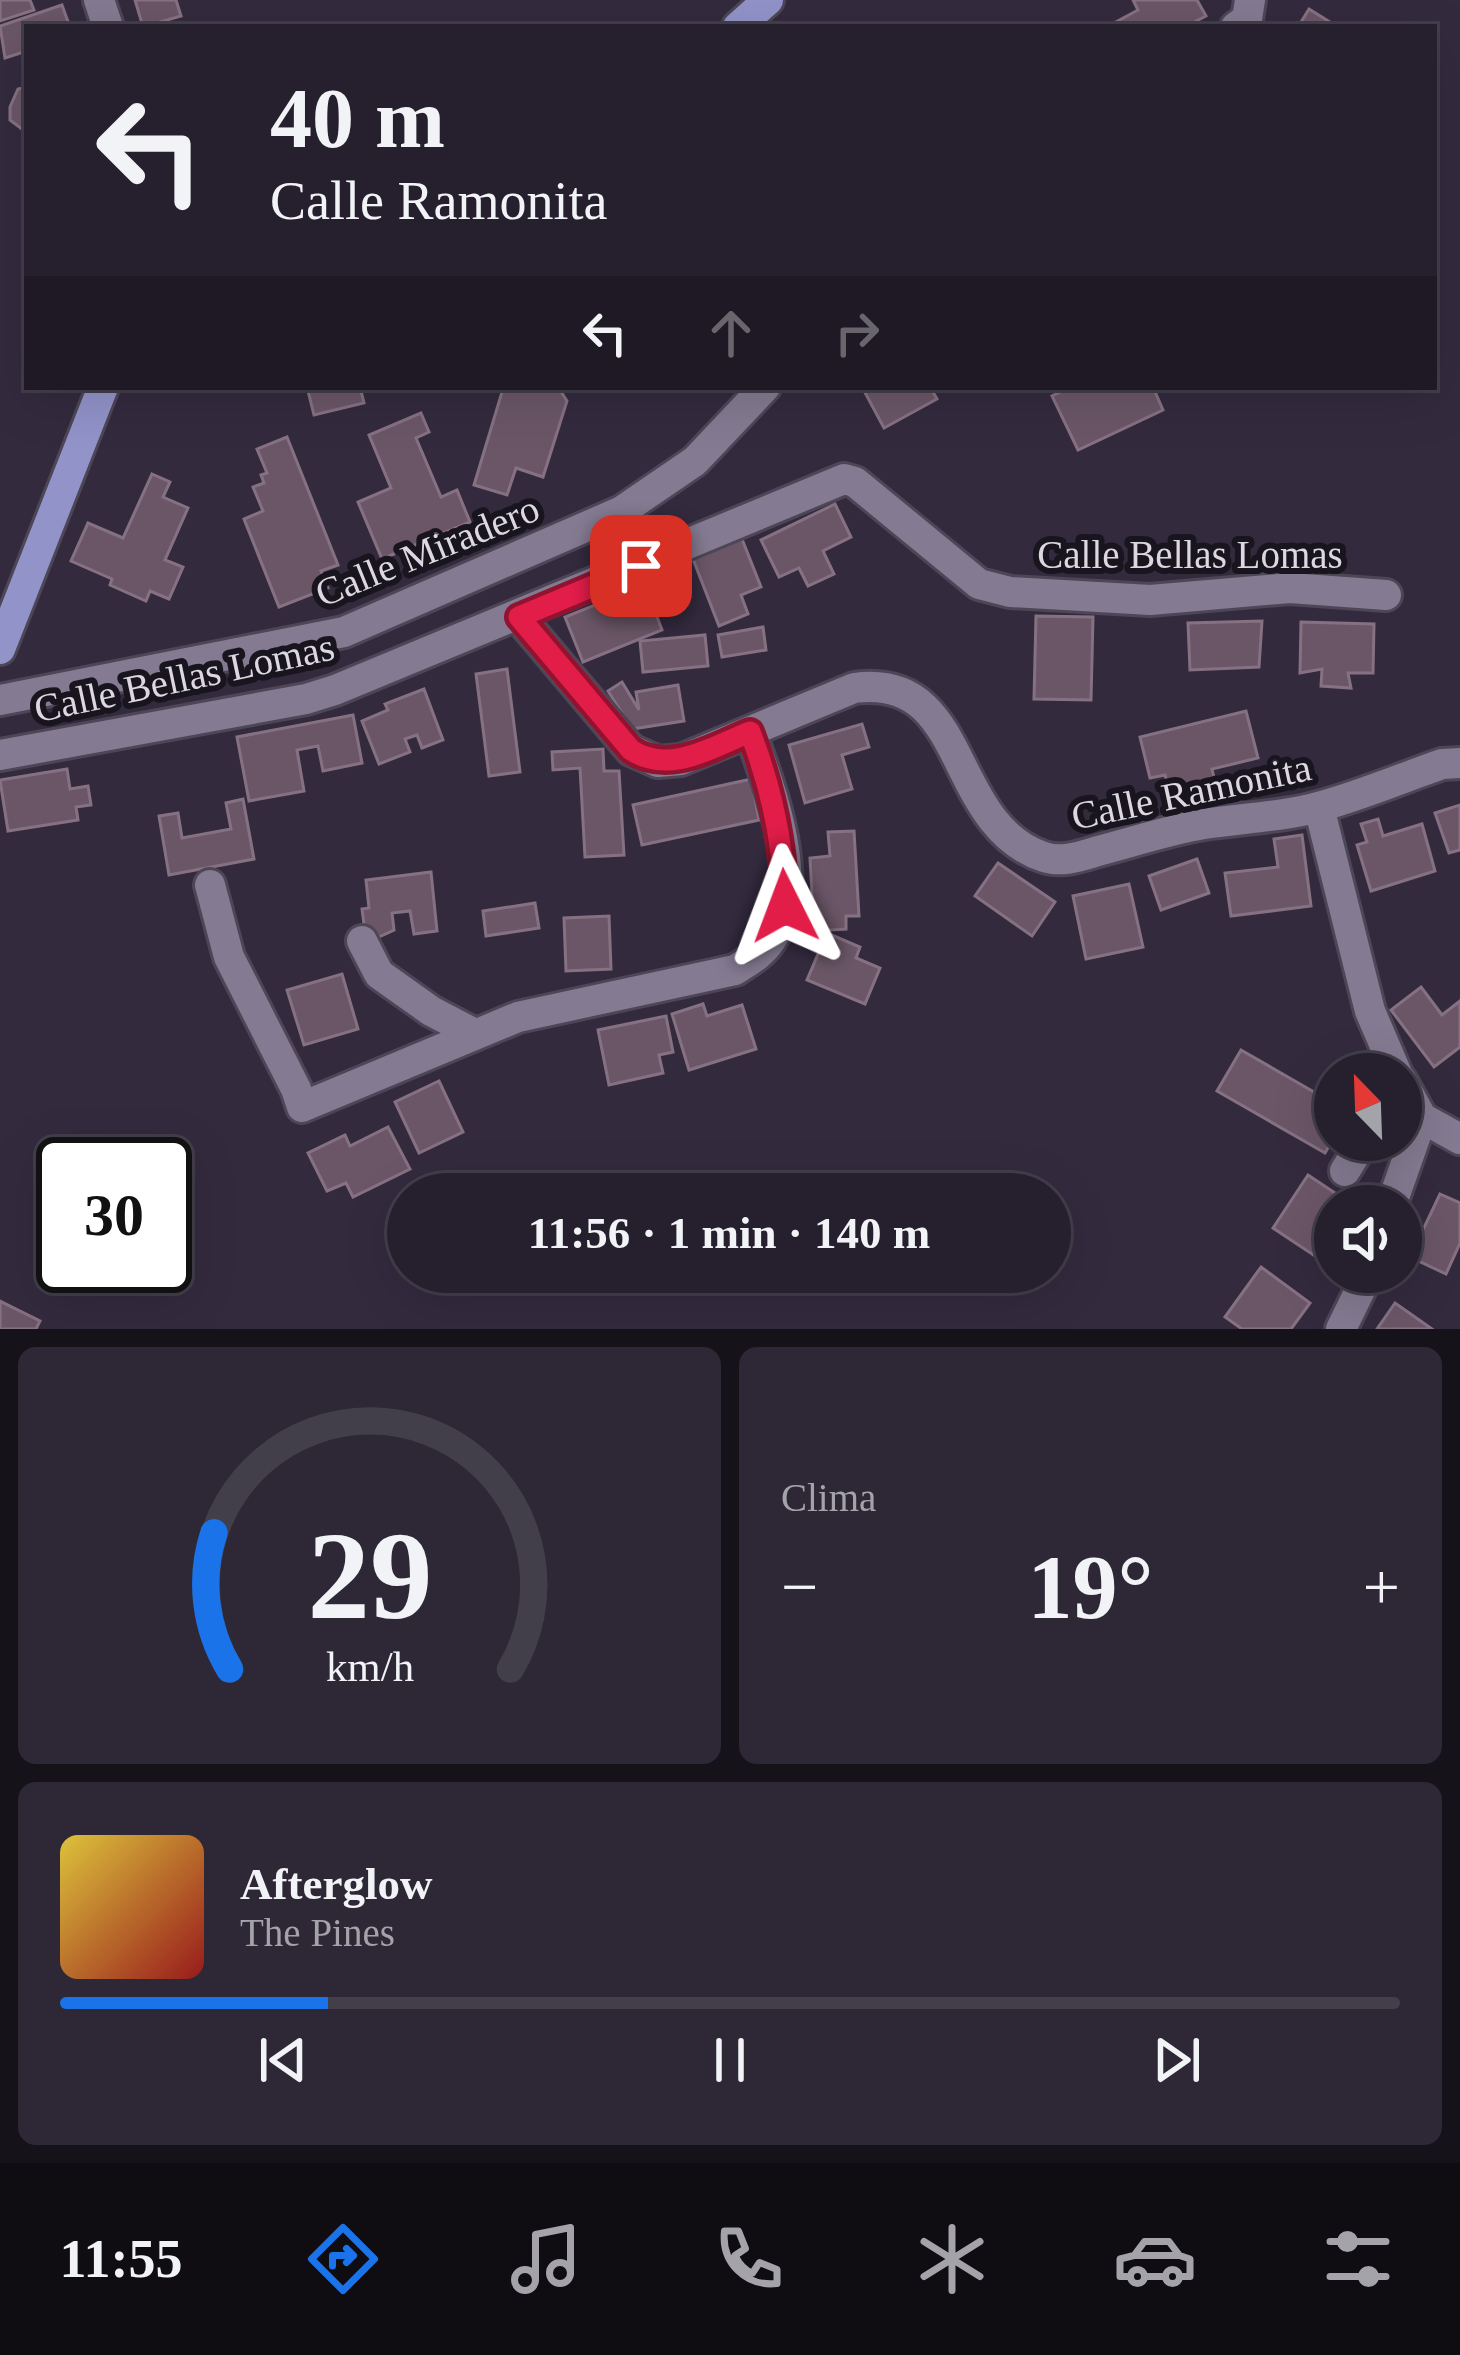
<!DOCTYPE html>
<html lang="es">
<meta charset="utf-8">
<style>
:root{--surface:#26202e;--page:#2e2836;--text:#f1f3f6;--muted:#a4a3aa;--line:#423e4a;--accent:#1a73e8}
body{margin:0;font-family:Georgia,serif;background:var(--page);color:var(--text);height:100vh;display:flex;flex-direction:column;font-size:45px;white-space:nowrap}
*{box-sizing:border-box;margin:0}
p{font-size:39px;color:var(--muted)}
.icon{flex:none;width:66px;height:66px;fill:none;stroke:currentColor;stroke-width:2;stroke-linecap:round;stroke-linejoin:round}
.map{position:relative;height:1329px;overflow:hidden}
.drawer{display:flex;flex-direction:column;gap:18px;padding:18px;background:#151219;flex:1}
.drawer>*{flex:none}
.banner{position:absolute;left:24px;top:24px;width:1413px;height:366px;border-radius:0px;box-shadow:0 12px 48px #0002,0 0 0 3px var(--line);background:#26202e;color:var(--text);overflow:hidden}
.needle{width:78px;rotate:337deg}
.controls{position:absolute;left:1314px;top:1053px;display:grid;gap:24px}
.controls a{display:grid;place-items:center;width:108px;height:108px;border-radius:50%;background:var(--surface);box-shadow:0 12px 48px #0002,0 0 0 3px var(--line);font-size:60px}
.speed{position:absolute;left:36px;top:1137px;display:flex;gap:24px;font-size:60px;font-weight:700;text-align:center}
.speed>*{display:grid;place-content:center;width:156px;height:156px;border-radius:50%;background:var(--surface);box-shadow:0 12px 48px #0002,0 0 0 3px var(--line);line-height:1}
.speed .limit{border:6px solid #111;border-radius:18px;background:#fff;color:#111}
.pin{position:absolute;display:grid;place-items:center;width:102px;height:102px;color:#fff;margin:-51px;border-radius:24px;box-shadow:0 6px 18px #0006}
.me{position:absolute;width:132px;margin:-66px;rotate:357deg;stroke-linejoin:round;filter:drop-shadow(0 0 9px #0008)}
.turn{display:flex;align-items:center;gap:42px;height:252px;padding:0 48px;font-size:54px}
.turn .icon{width:156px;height:156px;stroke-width:2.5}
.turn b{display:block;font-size:84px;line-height:102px}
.lanes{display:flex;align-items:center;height:114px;padding:0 48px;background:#0003;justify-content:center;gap:60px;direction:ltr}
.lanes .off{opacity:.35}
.big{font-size:90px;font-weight:700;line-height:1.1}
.drawer .tile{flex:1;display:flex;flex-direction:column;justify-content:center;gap:18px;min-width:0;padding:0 42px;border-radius:18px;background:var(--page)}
.drawer .dial{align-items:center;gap:0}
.dial svg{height:312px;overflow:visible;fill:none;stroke:var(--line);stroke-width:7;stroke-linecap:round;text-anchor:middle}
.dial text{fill:var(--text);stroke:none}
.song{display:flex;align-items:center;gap:36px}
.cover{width:144px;height:144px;border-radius:18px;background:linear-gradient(135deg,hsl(50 70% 55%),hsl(0 70% 35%))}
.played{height:12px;border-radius:6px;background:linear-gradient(90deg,var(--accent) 20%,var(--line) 20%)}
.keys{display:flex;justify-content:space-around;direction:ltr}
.heat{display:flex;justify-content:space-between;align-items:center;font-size:66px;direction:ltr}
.drawer .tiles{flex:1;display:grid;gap:18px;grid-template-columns:1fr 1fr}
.tile:last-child{grid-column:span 2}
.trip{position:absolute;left:387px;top:1173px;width:684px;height:120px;border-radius:60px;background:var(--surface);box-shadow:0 12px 48px #0002,0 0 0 3px var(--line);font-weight:700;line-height:120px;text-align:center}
.tab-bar{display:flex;height:192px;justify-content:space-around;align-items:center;background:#0f0d12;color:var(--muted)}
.tab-bar .icon{width:84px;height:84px}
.tab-bar .active{color:var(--accent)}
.tab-bar b{font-size:54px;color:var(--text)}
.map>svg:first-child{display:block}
</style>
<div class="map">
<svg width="1460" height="1329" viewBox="0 0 1460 1329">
<rect width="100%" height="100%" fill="#332a3e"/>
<!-- building -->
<g fill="#6a5667" stroke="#867182" stroke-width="3">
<polygon points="0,0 30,0 34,10 0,21"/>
<polygon points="135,0 176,0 181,16 143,27"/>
<polygon points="1133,0 1197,0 1206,16 1185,27 1118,27 1116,22 1138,10"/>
<polygon points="62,5 70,27 27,27 27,51 5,58 0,26"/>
<polygon points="1309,9 1338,27 1298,27"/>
<polygon points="27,87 27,133 10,120 10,107 18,89"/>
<polygon points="307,387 360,387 364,403 314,415"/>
<polygon points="486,387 558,387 567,401 543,477 516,468 507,495 474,485 502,392"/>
<polygon points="862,387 930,387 937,399 884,428"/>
<polygon points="1071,387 1153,387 1163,410 1078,450 1052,396"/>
<polygon points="421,413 429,432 416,438 441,497 457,490 470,522 382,559 358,502 391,488 369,435"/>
<polygon points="287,437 338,565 321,571 328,588 279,607 244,519 263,511 253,487 264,483 261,475 267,473 257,449"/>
<polygon points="152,474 170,482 163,497 188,508 165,560 183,567 169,599 150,591 146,601 110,585 112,579 71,561 88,523 123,538"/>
<polygon points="835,504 851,537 823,551 834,574 808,586 799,568 779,577 761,540"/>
<polygon points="742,539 761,587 741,595 748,614 719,626 693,559"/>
<polygon points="645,585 662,630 583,662 565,617"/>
<polygon points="1036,616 1093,617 1091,700 1034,699"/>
<polygon points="1262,621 1259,667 1190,670 1188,623"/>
<polygon points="1301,622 1374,624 1373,673 1348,673 1351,688 1321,686 1322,669 1300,673"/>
<polygon points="763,627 766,650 722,657 718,635"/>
<polygon points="705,635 708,666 643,672 640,641"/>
<polygon points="507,669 520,772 489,776 476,674"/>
<polygon points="622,682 639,710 636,692 678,685 684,721 632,729 608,691"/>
<polygon points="424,689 443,740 422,748 417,735 405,739 410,752 379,764 362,721 388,710 385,704"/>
<polygon points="1246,711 1258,758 1212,769 1218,794 1173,805 1165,775 1150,778 1140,737"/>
<polygon points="353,715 362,763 323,771 318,746 297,750 304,791 249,801 237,737"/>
<polygon points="862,724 869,747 842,755 852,789 805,803 789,745"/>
<polygon points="603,749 604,771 619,771 624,855 585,857 580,768 553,770 552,752"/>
<polygon points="67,769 70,789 88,786 91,805 76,807 78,820 8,831 0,780"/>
<polygon points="751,779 759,820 642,845 633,805"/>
<polygon points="243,799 254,859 169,875 159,816 178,813 182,838 231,829 226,803"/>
<polygon points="1460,805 1460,850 1449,853 1435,813"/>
<polygon points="1378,819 1383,836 1422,824 1435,871 1371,891 1357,845 1367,842 1361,824"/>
<polygon points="854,831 859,916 846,916 846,929 814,931 810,858 830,856 828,832"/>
<polygon points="1302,835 1311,906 1231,916 1225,873 1278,867 1274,839"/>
<polygon points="1197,859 1209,893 1161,910 1149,876"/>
<polygon points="998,863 1055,902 1032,936 975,896"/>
<polygon points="431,872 437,931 414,934 410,911 392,913 394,930 379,937 365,932 362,909 369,908 366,880"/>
<polygon points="1129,884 1143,947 1086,959 1073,896"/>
<polygon points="535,903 539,928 486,936 483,911"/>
<polygon points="609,916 611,969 566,971 564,918"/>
<polygon points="827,933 860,947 856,958 880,968 865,1004 807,980"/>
<polygon points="342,974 358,1029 304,1045 287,990"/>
<polygon points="1421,987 1442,1015 1460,1001 1460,1047 1434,1067 1391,1010"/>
<polygon points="703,1004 707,1016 742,1005 756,1049 689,1070 672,1014"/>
<polygon points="666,1016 673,1052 659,1055 663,1073 609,1085 598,1030"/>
<polygon points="1241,1050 1335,1104 1335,1136 1325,1153 1217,1091"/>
<polygon points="439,1081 463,1132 419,1153 395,1102"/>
<polygon points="388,1127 410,1169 353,1197 346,1183 327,1191 308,1153 345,1135 350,1146"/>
<polygon points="1308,1175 1353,1205 1335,1206 1335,1233 1318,1258 1273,1228"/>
<polygon points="1440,1194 1460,1203 1460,1243 1446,1274 1410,1257"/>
<polygon points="1261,1267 1310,1303 1291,1329 1242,1329 1225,1317"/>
<polygon points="0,1301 40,1321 36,1329 0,1329"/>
<polygon points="1395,1303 1432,1329 1377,1329"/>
</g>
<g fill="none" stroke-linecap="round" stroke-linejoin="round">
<!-- minor casing -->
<g stroke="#4d4656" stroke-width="36">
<g id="minor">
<polyline points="99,0 108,27"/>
<polyline points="1236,27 1247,19 1250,0"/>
<path d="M519 617 631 750 658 762 681 760 854 688C971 672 945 824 1044 857 1062 863 1081 856 1098 851 1133 842 1168 830 1204 824 1242 818 1284 817 1322 806 1362 795 1402 778 1442 764L1460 763"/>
<polyline points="0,700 344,632 622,511 695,461 765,387"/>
<polyline points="0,755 306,699 335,690 844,479 855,482 979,584 1010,592 1150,600 1290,588 1386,595"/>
<polyline points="1319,807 1370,1011 1397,1074"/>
<path d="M210 885 229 957 296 1089 302 1107 518 1017 735 970C749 961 762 954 771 940 808 888 770 786 750 732"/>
<polyline points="362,941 379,974 431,1011 473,1033"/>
<polyline points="1401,1080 1422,1118 1460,1139"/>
<polyline points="1345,1171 1364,1140"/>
<polyline points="1391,1206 1422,1118"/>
<polyline points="1341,1329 1369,1272"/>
</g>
</g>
<!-- major casing -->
<g stroke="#4d4656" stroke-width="36">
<g id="major">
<polyline points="738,27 768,0"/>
<polyline points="0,649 103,387"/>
</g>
</g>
<!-- minor -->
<use href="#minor" stroke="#847a91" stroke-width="30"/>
<!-- major -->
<use href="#major" stroke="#9193c9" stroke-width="30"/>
</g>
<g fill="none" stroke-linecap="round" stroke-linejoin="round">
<!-- route casing -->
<g stroke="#92132f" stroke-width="30">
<path id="route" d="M641 566 519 617 631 750C670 775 712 747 750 732 772 789 784 844 785 906"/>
</g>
<!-- route -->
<use href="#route" stroke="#e11d48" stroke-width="21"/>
</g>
<g text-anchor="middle" stroke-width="12" stroke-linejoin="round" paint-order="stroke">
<!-- street labels -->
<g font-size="39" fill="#dcd7e3" stroke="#19151e">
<text transform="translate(427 550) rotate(-22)" y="14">Calle Miradero</text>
<text x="1190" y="568">Calle Bellas Lomas</text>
<text transform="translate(184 677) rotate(-12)" y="14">Calle Bellas Lomas</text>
<text transform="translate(1191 791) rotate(-12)" y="14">Calle Ramonita</text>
</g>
</g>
</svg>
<div class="controls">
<a><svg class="needle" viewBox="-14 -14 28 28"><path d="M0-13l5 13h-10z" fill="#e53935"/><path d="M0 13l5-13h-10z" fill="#a4a3aa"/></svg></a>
<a><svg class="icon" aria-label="sound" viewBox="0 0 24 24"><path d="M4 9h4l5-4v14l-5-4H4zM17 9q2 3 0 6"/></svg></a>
</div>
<div class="speed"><div class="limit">30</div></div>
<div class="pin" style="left:641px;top:566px;background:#d93025"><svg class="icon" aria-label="arrive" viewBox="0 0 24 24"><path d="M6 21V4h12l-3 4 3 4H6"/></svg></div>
<svg class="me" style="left:785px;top:906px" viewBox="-20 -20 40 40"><path d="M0-17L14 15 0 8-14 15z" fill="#e11d48" stroke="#fff" stroke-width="4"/></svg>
<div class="trip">11:56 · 1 min · 140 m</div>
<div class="banner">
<div class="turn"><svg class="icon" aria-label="left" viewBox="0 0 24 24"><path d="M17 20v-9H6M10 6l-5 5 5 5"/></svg><div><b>40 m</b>Calle Ramonita</div></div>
<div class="lanes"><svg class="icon" aria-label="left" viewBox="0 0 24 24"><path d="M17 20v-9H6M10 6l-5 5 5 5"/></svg><svg class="icon off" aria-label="ahead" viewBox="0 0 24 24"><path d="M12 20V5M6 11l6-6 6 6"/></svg><svg class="icon off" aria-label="right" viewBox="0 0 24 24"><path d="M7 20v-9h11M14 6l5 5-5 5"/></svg></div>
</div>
</div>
<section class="drawer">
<div class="tiles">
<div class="tile dial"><svg viewBox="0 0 100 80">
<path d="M14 69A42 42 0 1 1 86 69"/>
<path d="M14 69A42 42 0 0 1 10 34" stroke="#1a73e8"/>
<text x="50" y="56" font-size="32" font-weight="700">29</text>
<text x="50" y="72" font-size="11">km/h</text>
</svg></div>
<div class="tile"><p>Clima</p>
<div class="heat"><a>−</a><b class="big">19°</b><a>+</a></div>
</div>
<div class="tile">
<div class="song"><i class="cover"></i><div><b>Afterglow</b><p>The Pines</p></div></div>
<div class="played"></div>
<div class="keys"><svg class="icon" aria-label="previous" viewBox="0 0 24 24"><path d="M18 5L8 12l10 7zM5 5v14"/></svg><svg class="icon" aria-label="pause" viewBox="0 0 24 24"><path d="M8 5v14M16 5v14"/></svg><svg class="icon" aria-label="next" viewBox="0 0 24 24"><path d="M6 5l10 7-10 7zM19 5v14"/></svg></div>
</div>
</div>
</section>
<nav class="tab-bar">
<b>11:55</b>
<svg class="icon active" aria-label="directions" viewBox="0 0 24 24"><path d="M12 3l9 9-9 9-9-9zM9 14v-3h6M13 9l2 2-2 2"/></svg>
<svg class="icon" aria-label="music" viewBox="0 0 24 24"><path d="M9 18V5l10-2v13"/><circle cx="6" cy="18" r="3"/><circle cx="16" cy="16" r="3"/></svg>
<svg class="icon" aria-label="phone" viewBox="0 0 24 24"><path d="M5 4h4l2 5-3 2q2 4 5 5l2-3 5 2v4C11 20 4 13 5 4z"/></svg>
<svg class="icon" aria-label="climate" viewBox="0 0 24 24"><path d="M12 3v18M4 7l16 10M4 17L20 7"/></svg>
<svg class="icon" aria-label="car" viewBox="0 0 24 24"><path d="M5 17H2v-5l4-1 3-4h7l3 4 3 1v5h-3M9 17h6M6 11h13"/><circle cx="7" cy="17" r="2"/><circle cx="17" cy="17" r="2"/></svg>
<svg class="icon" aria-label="filters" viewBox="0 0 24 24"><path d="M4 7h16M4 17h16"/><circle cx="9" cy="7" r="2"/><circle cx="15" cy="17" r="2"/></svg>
</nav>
